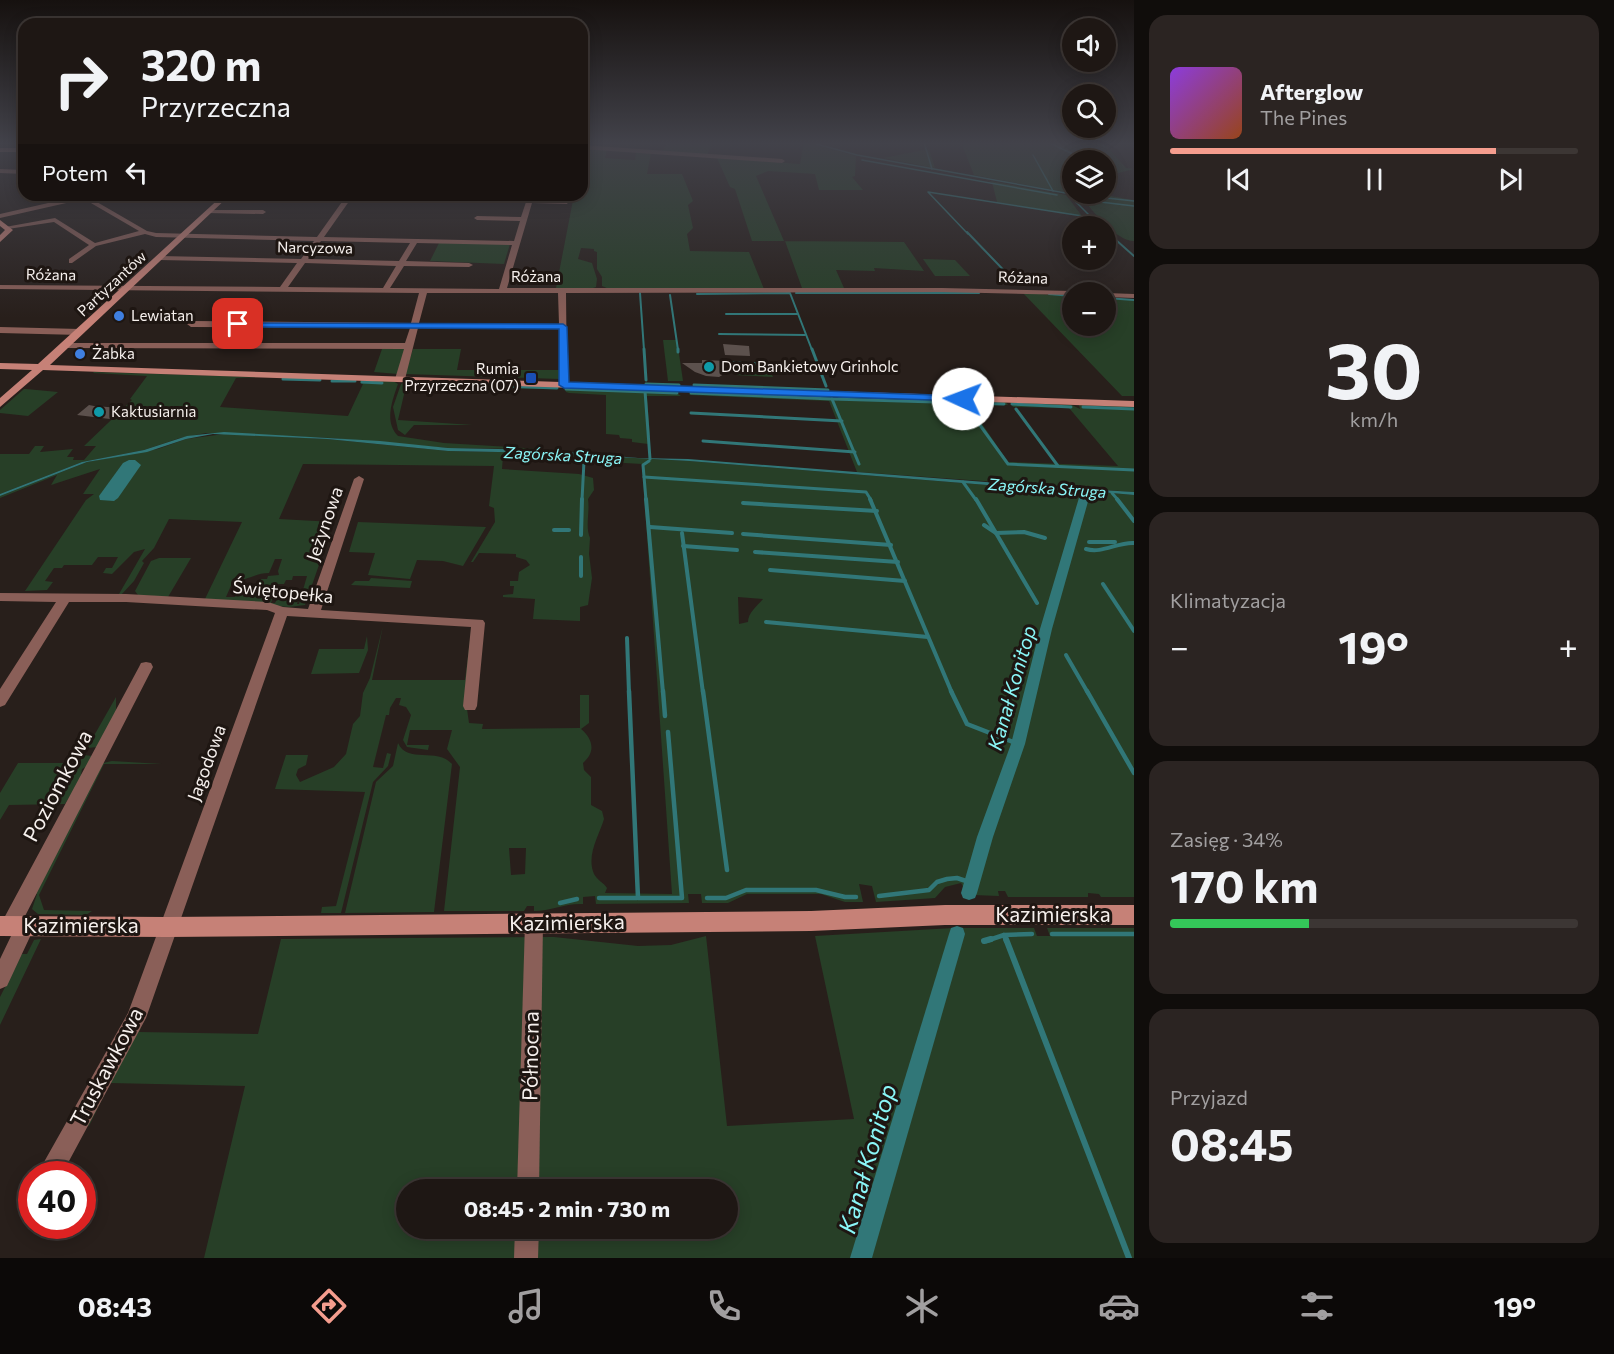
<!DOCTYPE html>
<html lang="pl">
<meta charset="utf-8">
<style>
:root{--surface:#1e1714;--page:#2b2422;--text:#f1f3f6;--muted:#a19fa0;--line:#3c3634;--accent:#f59d8e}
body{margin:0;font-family:Commissioner,sans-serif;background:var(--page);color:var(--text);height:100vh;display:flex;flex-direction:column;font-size:22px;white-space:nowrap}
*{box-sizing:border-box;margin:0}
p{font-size:20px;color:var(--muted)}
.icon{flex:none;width:33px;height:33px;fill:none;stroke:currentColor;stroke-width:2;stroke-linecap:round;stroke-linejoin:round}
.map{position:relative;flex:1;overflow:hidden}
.panel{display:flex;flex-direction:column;gap:15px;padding:15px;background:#100d0b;width:480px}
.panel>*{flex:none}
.hud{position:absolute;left:18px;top:18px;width:570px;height:183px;border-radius:18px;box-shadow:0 3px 15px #0003,0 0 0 2px var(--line);background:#1e1714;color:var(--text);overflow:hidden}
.controls{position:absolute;left:1062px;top:18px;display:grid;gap:12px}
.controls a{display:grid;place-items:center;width:54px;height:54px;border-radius:50%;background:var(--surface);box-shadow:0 3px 15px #0003,0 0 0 2px var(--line);font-size:30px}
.speed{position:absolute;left:18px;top:1161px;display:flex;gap:12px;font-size:30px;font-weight:700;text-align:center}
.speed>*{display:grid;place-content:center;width:78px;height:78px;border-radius:50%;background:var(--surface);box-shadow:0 3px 15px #0003,0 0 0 2px var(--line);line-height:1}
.speed .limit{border:9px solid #d22;background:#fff;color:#111}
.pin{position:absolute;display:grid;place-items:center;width:51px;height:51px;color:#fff;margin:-26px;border-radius:12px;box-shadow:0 3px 9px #0006}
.me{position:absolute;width:66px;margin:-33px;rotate:272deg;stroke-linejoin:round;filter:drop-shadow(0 0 4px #0008)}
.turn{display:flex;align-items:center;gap:21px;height:126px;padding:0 24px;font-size:27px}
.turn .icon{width:78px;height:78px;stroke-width:2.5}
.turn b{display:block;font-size:42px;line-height:51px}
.then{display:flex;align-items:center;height:57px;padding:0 24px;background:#0003;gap:12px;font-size:22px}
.big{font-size:45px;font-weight:700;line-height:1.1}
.panel .tile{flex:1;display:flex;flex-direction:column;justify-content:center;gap:9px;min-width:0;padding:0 21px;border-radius:18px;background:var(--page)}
.panel .dial{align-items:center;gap:0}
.dial b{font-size:78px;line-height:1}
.song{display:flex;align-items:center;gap:18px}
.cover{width:72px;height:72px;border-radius:9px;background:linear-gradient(135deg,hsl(270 70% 55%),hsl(20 70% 35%))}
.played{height:6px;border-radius:3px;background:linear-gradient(90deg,var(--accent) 80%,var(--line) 80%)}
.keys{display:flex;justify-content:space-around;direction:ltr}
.heat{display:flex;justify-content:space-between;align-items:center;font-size:33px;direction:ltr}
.charge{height:9px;border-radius:4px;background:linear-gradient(90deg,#34c759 34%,var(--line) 0)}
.trip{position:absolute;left:396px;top:1179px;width:342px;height:60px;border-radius:30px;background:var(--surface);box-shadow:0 3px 15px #0003,0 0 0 2px var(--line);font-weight:700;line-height:60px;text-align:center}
.tab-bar{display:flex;height:96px;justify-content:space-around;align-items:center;background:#0c0908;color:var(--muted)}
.tab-bar .icon{width:42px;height:42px}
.tab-bar .selected{color:var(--accent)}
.tab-bar b{font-size:27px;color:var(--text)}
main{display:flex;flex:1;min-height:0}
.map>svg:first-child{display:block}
</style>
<main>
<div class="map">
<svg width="1134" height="1258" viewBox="0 0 1134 1258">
<rect width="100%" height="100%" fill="#281f1b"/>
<!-- green -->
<g fill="#273f27" fill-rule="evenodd">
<polygon points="668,142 713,142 707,155 662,152"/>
<polygon points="804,142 856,156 855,176 852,177 863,190 819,190 815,174 768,171 756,176 784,241 904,242 924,271 874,268 875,271 836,270 844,288 802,288 785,241 752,241 735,189 730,187 717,158 800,164"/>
<polygon points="961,142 1103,142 1126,168 1134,169 1106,176 1106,160 1072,160 1072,192 1070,193 974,175"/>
<polygon points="582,148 607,150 605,158 635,160 636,152 651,153 647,174 682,174 693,201 688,205 693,228 687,234 690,251 749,252 764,289 609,289 602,286 602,277 597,269 597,252 594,251 594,249 581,248 578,259 592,263 597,279 596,287 590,289 556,288 574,195 582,195"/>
<polygon points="929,149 935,168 883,158"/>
<polygon points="985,180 1066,195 1082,216 997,202 992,182"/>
<path d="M1091 194C1106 194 1119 198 1134 200V241C1116 241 1093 211 1082 198Z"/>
<polygon points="439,243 510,244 504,264 430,261"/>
<polygon points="923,259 955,260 970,276 935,276"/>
<polygon points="1023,293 1072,296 1072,326 1106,326 1106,299 1134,300 1134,396 1122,396"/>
<polygon points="663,340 677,340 683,381 668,381"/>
<polygon points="382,349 405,349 398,374 374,372"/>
<polygon points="413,349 461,349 457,370 559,370 559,379 405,374"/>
<polygon points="732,365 767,365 773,377 735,375"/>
<path d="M94 372 260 377 236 378 220 407 348 416 363 384 360 383 361 380 393 381 398 384C392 401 384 422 398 436L444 443 542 449 448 448 331 438 206 433 180 438 144 450 82 462 0 494V454H29L35 446H44L40 452 73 449 67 457H74L73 460H84L96 446H84L132 400 130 399 147 376 93 373Z"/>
<polygon points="407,381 561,387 546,389 406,386 398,420 473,425 414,425 405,435 398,430 393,407 401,384"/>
<polygon points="565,388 674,391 681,396 647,396 650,437 647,437 648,444 632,442 632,439 620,438 619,435 606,434 606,395 569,393 566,392"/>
<polygon points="24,389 26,389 58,392 28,416 0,413 0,410"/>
<polygon points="692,392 832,397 839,401 838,396 1006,402 1008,405 970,406 1008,462 1118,466 1069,408 1013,407 1010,402 1072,405 1080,409 1079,405 1134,406 1134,492 857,472 829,401 689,395"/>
<path d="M224 434 327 439 448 451 544 453 689 461 1038 489 1049 487 1083 493 1100 492 1134 495V897H1101L1099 894 1088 893V897H1008L1005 891H998L999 896 973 895 966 892 961 883 945 887 935 898 876 902 872 886 859 884 863 902H845L821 894H747L728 903H702L701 894H688L689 903 596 904 595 896 583 897V904C566 903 551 911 534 911V906H527L524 911H444L460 767 447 749 452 730H410L407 745H429L428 750 407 747 403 740 411 715 406 707 399 705 401 698H396L390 708 389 715H386L373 767 383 768 387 753 391 754 388 766 373 782 341 913H321L322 907 336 906 365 792 275 789 286 755H308L306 765 298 769 296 775 300 782 334 767 346 754 353 724 360 716 363 693 370 678 383 626 372 680H465L471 631 467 709 469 723 483 724 482 729 580 728V695H589V723L581 729C593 739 596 752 583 763L584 770 591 777V805L602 811 604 819C599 836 586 855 594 874 597 880 604 883 607 888L605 893 672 894 642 464 503 456 502 469 579 474 593 478 594 490 588 499C590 512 585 527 590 538L589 554 592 578 588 605 580 607V621L533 619 535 599 503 597V595L513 594 514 586H510V581H518L519 572 530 565 526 560 516 557V554L479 553 473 562H471L495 522 494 508 489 506 494 466 303 464 279 519 334 522 305 605 289 607 205 599 242 522 169 519 154 548 142 561 144 563 134 581 121 595 112 594H119L145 549 134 552 112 574 103 573 106 568H112L118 557H98L92 565H64L62 568H54L45 581 53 582 47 590 25 591 86 500 94 494H83L100 469 51 485 57 475 0 498V496L87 462 158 449 186 439ZM275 559H282L278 571 279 575 268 576 267 579H261L257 588H239L235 597H226L233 581C247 581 255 573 269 573ZM293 576H307L299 604H297L300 590H282L275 603H271L277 584H284L286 580H292ZM738 597 763 599C757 606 748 613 748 622L739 624ZM509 848H526L525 874 511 875Z"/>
<polygon points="358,522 486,527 463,566 443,561 417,560 410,579 368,575 375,553 349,552"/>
<polygon points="159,558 191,558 168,597 138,595 135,591 151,561"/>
<polygon points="371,578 412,581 410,588 351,585 355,581 369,581"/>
<polygon points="367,636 368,650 359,673 311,674 319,649 364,649"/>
<polygon points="116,697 116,712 98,747 87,748"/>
<path d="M398 743C407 764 437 747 452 764L434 912 345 913 376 782 393 766Z"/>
<polygon points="84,755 92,756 93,763 82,769 80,780 65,804 9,805 0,820 0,793 18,763 79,763"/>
<polygon points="112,761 162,764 104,764 39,895 44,910 92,911 86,915 38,914 32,909 37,894 33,894 103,763"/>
<path d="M953 928H1034L1037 936H1050L1047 928H1134V1258H204L245 1086 110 1083 89 1126 83 1125 136 1030 141 1028 139 1032 258 1034 281 939 554 937 638 946 671 945 706 936 727 1126 854 1119 815 936ZM406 1190H728V1228H406Z"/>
<polygon points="41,939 0,1025 0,997 22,954 27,954 34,940"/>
</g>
<!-- water -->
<g fill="#317778">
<polygon points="224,432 380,441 448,448 545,450 638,458 688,459 1036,486 1134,492 1134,495 1100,492 1083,493 1049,487 1038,489 689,461 544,453 448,451 327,439 213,434 186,439 147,452 87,462 0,496 0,494 82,462 144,450 187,436"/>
<polygon points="129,460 135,460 141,465 118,498 114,501 100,500 99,496 123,463"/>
</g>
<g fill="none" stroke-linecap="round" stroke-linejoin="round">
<!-- stream-far5 -->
<g stroke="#317778" stroke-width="1.5">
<polyline points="809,142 857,155 1071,194"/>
<polyline points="924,142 932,169"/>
<polyline points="1048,142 1085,160"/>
<polyline points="1100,142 1105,147"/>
<polyline points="1033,155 1053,191"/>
<polyline points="862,160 1057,195"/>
<polyline points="1106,171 1109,173"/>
<polyline points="1069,195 1100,226"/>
<polyline points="1079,195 1134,201"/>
<polyline points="1092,201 1134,206"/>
<polyline points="1106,231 1109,234"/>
<polyline points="968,234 928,192 1089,217"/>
</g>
<!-- stream-far4 -->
<g stroke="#317778" stroke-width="2">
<polyline points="967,232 1017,284"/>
<polyline points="1107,232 1134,256"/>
<polyline points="640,293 644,350"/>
<polyline points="796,293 979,293"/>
<polyline points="697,294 790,293 812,350"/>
<polyline points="1049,294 1072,296"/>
<polyline points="670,295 678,350"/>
<polyline points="1106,298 1134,300"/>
<polyline points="726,314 797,314"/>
<polyline points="719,334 805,335"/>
</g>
<!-- stream-far3 -->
<g stroke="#317778" stroke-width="3">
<polyline points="644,349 646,380"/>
<polyline points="678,349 678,352"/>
<polyline points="812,349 826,386"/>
<polyline points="733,363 818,365"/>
<polyline points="283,379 320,380"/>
<polyline points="332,381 355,381"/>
<polyline points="362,382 382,383"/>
<polyline points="407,383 557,388"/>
<polyline points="646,384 679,385"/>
<polyline points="694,385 828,390"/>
<polyline points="566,389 677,393"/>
<polyline points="645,391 650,459"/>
<polyline points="691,393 832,399 859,464"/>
<polyline points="832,399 1004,404"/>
<polyline points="964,403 1008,464 1134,470"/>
<polyline points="1012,404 1071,407"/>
<polyline points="1083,407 1134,409"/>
<polyline points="1016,409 1058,466"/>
<polyline points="691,413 842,421"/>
<polyline points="703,441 855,452"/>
<polyline points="644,477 866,492 871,500"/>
<polyline points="963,482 976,500"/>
<polyline points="1112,493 1118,500"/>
<polyline points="582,500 584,461"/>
<polyline points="646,500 643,465 649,461"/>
</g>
<!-- stream-far2 -->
<g stroke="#317778" stroke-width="4">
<polyline points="646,499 663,693"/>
<polyline points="870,499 952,693"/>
<polyline points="976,499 1037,603"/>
<polyline points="1117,499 1134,521"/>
<polyline points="743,503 877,511"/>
<polyline points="984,525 996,533 1024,532 1045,538"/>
<polyline points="650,527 732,533"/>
<polyline points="554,530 569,530"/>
<polyline points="682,533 703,693"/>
<polyline points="743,534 891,545"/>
<polyline points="581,535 582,499"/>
<polyline points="1089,542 1115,542"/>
<polyline points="683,546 737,550"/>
<path d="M1086 549C1102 554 1117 542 1134 543"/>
<polyline points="755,552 898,562"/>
<polyline points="581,557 581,576"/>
<polyline points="770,570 905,581"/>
<polyline points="1103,584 1134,631"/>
<polyline points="766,622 928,637"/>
<polyline points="627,638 629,693"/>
<polyline points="1066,655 1088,693"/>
</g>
<!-- stream-far1 -->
<g stroke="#317778" stroke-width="4.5">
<polyline points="629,691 638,898 682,898 668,732"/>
<polyline points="663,691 665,716"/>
<polyline points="703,691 727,870"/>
<polyline points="951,691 967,724 1018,744"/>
<polyline points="1087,691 1134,773"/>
<polyline points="879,896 929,890 937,882 947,879 957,878 972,883"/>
<polyline points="599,898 637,898"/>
<polyline points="707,898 726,898 746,890 816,890 845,897 856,897"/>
<polyline points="560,903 577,899"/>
<polyline points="1052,934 1134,934"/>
<polyline points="986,941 1004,935"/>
<polyline points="1006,941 1004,935 1032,934"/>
</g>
<!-- stream -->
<g stroke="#317778" stroke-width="6">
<polyline points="1006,939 1129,1258"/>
<polyline points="984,941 991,939"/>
</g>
<!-- canal -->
<g fill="#317778" fill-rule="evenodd">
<polygon points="1086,488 1091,491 1052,629 1025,744 993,837 977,893 975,898 969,900 963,898 961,893 977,837 1011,744 1040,629 1081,491"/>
<polygon points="957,926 963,928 965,934 872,1258 850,1258 949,934 951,928"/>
</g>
</g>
<!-- building -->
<g fill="#5c514d">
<polygon points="723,344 749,346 750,356 725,355"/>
<polygon points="702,360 728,361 729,371 719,377 706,376 695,372 682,363 702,363"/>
<polygon points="89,405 94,406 121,408 110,419 77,415"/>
</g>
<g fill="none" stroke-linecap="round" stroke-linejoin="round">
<!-- street -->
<g fill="#8a5f58" fill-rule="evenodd">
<polygon points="582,145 782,159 785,161 782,163 582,149"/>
<polygon points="0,169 24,170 24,174 0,173"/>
<path d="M78 195H91L90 198 147 231 156 233 317 237 344 199 226 198 223 196 357 195 527 198 528 195H534L533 199 569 201 567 204 532 203 507 288H942L1072 291 1076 292H1072V295L942 292 566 293 567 387 559 385V329L418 328 405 379 400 382 395 379 404 349 61 348V344L64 343H405L410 328 191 327 187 324 191 321 411 323 419 293 0 289V285L280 287 297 263 160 260 156 258 160 256 301 259 314 241 156 237 145 234 96 246 72 263H69V259L89 245 54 222 8 229 5 227 55 218 95 243 139 231 84 199 0 218V214L79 196ZM350 200 526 202 521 217 477 216 474 218 477 220 520 221 514 241 324 237ZM321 241 410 243 399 261 308 259ZM417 243 512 245 499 289 390 288 404 266 469 267 473 265 469 263 406 261ZM305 263 396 266 383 288 288 287ZM427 293H558L559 324 419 323Z"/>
<polygon points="208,210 263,210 266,212 263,214 206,213"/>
<polygon points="1106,293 1134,294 1134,298 1106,297"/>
<polygon points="0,327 80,329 84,332 80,335 0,333"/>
<polygon points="359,476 364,479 321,610 483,620 485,623 477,706 475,710 465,710 463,706 471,627 287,616 146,1018 62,1174 43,1174 41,1170 44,1162 128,1013 275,613 267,610 126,602 69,602 5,705 0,707 0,689 56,602 0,601 0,593 126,594 268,602 283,607 308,609 354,479"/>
<polygon points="146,662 151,663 153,667 24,918 33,920 35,926 7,986 0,989 0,959 12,934 3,932 1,926 3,920 139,667 141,663"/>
<polygon points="534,914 541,917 543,923 539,1190 517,1190 525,923 527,917"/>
<polygon points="515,1228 539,1228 538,1258 514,1258"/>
</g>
<!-- secondary -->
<g fill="#c68177" fill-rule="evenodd">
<rect x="0" y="148" width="24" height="4"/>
<polygon points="223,195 230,195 50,365 1134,401 1134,407 43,370 0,407 0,398 32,370 0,369 0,363 38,364"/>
<polygon points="0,220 13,230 0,242 0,235 5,230 0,226"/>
<polygon points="945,905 1134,905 1134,925 945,925 811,931 167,937 0,936 0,916 167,917 811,911"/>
</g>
</g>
<!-- sky -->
<linearGradient id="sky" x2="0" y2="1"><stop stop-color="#16110f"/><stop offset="0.45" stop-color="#42424a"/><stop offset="1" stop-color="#42424a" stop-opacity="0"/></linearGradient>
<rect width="1134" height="318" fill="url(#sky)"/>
<!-- route -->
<polygon fill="#1a73e8" stroke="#114b97" stroke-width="1.5" points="235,323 563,324 567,327 569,382 963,396 968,399 963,401 564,388 559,385 559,329 238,327 235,326"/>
<!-- markers -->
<g fill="#3f7fe0" stroke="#1e1612" stroke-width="2">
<circle cx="119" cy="316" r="6"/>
<circle cx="80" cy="354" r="6"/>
</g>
<g fill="#0f9aa8" stroke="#1e1612" stroke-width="2">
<circle cx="709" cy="367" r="6"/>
<circle cx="99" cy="412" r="6"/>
</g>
<rect fill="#1a4fb4" stroke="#1e1612" stroke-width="2" x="525" y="372" width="12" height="12" rx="3"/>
<g text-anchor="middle" stroke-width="6" stroke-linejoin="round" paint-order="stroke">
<!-- far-street labels -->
<g font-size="15" fill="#f6f0ed" stroke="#1e1612">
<text transform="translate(315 248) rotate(1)" y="5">Narcyzowa</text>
<text transform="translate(51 275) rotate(1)" y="5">Różana</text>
<text x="536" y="282">Różana</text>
<text transform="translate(1023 278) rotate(2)" y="5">Różana</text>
<text transform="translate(112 284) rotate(-43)" y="5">Partyzantów</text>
</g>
<!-- far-poi labels -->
<g font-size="15" fill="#f6f0ed" stroke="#1e1612" text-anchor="start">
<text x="131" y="321">Lewiatan</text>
<text x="92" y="359">Żabka</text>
<text x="721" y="372">Dom Bankietowy Grinholc</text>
<text x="519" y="374" text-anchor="end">Rumia<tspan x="519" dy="17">Przyrzeczna (07)</tspan></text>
<text x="111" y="417">Kaktusiarnia</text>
</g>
<!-- far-water labels -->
<g font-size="16" font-style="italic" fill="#8af6f7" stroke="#1e1612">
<text transform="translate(563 455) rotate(3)" y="6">Zagórska Struga</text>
<text transform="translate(1047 488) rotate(4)" y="6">Zagórska Struga</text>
</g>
<!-- street labels -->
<g font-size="18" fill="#f6f0ed" stroke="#1e1612">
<text transform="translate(325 524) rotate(-71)" y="6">Jeżynowa</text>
<text transform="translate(283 592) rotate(6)" y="6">Świętopełka</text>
<text transform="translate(207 763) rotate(-70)" y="6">Jagodowa</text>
</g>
<!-- water labels -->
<g font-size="20" font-style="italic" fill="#8af6f7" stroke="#1e1612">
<text transform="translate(1012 688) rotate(-74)" y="7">Kanał Konitop</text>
</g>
<!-- near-street labels -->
<g font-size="21" fill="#f6f0ed" stroke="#1e1612">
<text transform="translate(58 786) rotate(-62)" y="7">Poziomkowa</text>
<text x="1053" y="922">Kazimierska</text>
<text transform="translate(567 923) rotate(-1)" y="7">Kazimierska</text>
<text x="81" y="933">Kazimierska</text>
<text transform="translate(531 1056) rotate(-89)" y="7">Północna</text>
<text transform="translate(107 1067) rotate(-62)" y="7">Truskawkowa</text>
</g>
<!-- near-water labels -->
<g font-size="24" font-style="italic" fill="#8af6f7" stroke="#1e1612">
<text transform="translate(868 1159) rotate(-74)" y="8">Kanał Konitop</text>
</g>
</g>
</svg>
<div class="controls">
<a><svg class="icon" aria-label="sound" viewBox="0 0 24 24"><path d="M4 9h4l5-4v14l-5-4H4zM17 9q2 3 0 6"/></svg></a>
<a><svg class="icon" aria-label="search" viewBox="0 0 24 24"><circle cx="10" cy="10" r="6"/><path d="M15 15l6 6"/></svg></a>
<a><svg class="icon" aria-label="layers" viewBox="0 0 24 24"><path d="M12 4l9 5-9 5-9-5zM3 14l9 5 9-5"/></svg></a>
<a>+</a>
<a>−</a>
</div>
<div class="speed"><div class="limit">40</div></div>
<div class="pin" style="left:238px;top:324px;background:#d93025"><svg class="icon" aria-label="arrive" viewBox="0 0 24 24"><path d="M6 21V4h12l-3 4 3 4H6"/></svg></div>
<svg class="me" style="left:963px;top:399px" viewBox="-20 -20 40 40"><circle r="19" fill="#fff"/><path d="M0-13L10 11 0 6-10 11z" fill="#1a73e8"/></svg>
<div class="trip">08:45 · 2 min · 730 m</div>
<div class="hud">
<div class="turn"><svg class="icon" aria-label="right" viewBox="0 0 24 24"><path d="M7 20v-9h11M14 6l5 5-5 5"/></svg><div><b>320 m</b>Przyrzeczna</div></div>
<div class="then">Potem<svg class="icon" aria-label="left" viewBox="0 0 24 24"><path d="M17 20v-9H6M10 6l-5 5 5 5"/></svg></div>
</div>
</div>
<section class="panel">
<div class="tile">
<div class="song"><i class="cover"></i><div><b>Afterglow</b><p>The Pines</p></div></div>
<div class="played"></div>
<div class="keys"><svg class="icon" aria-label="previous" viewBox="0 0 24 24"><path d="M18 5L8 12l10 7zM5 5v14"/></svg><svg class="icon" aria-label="pause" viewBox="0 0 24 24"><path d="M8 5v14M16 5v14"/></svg><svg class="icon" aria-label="next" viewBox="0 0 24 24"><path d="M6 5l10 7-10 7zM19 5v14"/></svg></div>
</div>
<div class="tile dial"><b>30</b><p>km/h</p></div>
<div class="tile"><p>Klimatyzacja</p>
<div class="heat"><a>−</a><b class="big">19°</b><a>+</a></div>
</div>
<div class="tile"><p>Zasięg · 34%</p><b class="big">170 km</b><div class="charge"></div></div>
<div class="tile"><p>Przyjazd</p><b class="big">08:45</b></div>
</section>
</main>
<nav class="tab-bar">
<b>08:43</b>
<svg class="icon selected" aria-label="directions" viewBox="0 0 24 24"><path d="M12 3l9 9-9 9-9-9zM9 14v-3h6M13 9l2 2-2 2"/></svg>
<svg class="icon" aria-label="music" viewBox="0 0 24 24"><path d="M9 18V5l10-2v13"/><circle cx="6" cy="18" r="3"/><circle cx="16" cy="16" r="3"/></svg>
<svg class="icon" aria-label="phone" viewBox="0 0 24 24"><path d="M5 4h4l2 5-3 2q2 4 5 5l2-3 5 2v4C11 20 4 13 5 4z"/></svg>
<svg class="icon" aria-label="climate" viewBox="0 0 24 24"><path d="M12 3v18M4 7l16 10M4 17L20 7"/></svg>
<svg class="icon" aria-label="car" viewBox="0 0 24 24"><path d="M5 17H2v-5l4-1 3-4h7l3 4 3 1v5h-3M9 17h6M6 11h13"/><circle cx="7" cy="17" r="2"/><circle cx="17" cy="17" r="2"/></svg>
<svg class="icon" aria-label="filters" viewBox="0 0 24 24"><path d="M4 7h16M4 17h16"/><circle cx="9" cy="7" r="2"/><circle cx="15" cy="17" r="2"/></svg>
<b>19°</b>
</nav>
